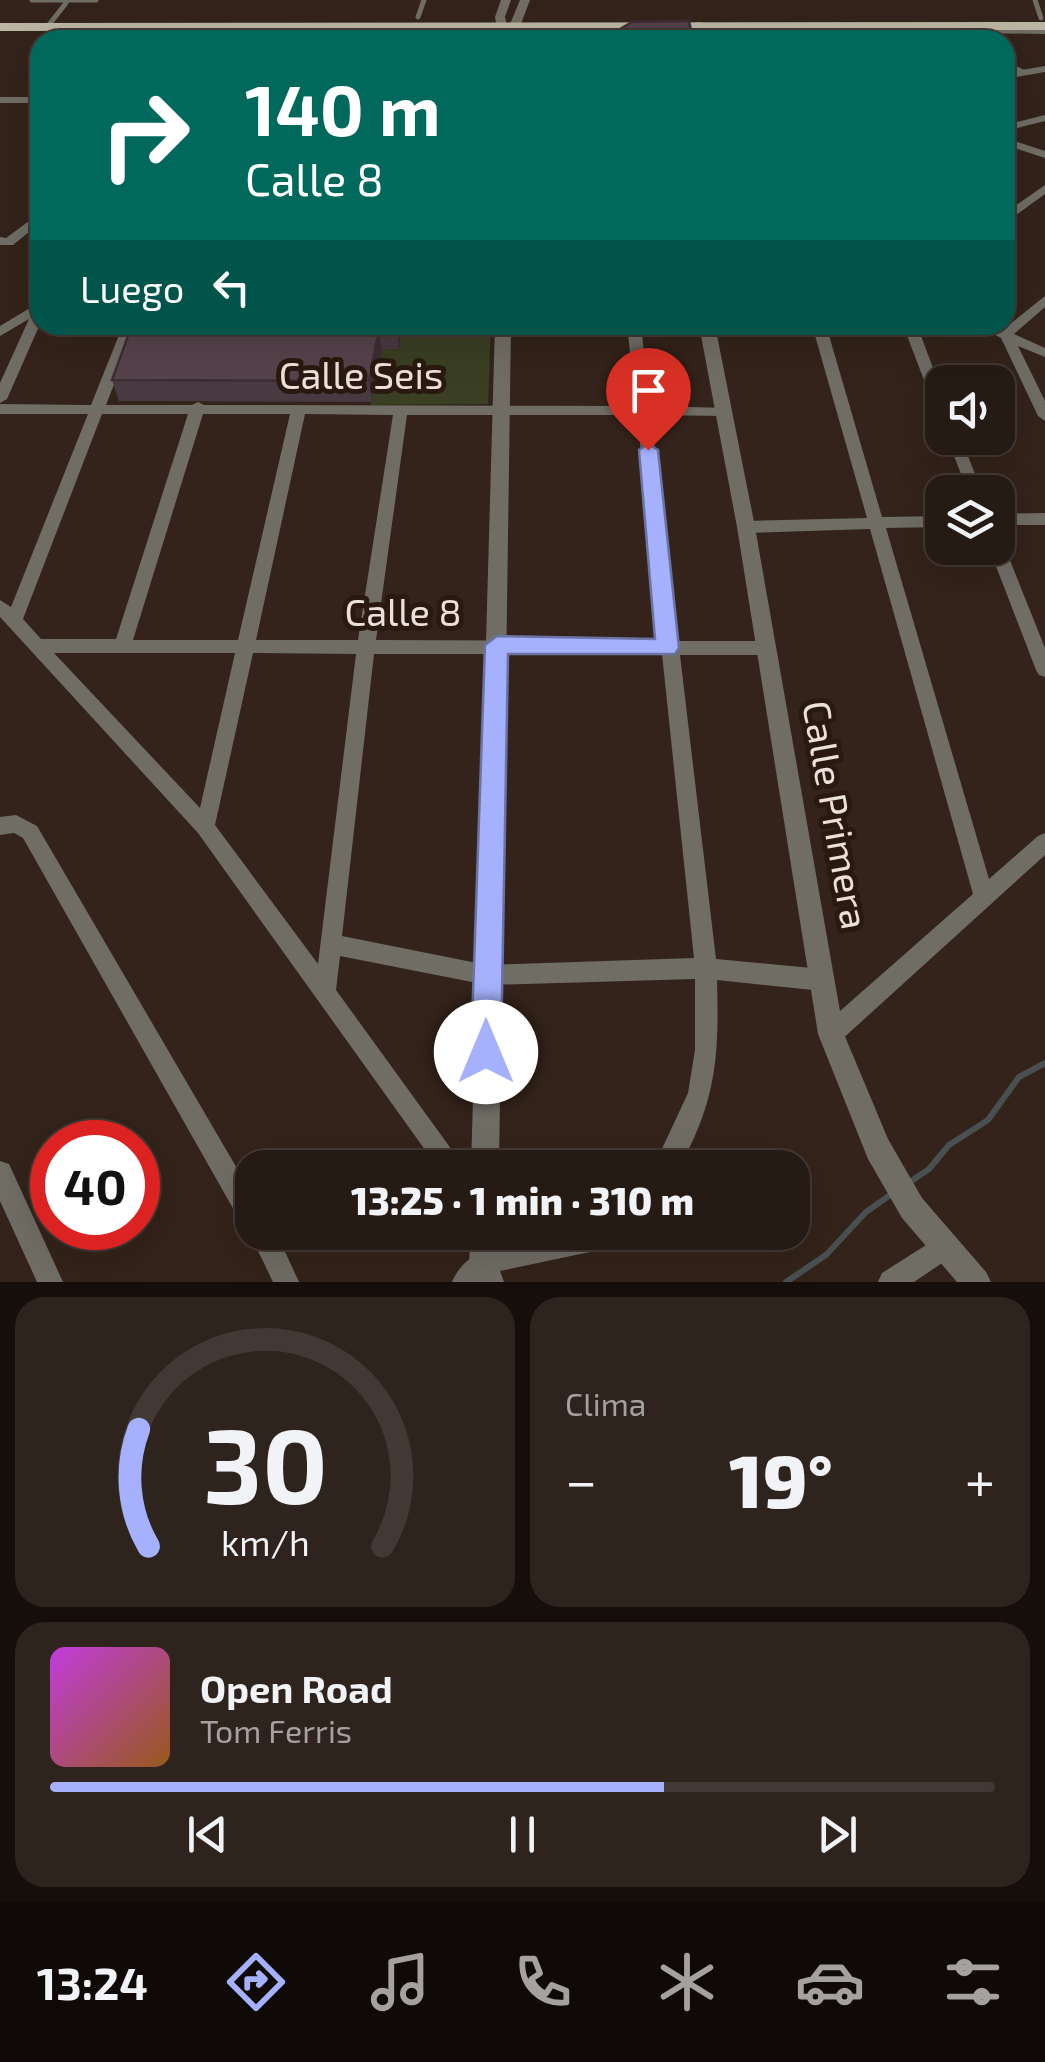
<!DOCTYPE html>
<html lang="es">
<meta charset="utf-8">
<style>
:root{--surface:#261a14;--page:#2e231d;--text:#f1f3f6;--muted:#a4a1a0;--line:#423834;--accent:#a5b1fc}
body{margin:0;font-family:"Exo 2",sans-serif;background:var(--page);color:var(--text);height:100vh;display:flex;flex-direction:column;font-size:38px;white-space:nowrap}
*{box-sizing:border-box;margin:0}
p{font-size:32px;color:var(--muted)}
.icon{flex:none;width:55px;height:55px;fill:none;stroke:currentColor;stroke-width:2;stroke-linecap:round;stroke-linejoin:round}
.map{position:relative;height:1282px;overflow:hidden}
.sheet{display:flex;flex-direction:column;gap:15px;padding:15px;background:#150e0b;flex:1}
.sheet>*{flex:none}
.guide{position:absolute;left:30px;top:30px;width:985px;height:305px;border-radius:30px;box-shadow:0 10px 40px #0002,0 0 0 2px var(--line);background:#00695c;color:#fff;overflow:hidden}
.buttons{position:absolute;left:925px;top:365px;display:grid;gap:20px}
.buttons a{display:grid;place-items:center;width:90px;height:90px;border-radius:20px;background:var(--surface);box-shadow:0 10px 40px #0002,0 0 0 2px var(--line);font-size:50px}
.speed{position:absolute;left:30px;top:1120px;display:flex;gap:20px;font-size:50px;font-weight:700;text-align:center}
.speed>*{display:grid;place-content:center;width:130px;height:130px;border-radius:50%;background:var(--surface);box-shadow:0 10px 40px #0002,0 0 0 2px var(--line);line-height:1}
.speed .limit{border:15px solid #d22;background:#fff;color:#111}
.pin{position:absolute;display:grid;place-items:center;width:85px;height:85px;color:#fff;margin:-102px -42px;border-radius:50% 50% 50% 0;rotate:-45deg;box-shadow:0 0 10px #0007}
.pin .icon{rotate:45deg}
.me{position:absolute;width:110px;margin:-55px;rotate:0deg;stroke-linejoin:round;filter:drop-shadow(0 0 8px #0008)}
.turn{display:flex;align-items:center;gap:35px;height:210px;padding:0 50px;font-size:45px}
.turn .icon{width:130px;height:130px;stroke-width:2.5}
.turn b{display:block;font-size:70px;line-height:85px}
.then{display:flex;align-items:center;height:95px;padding:0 50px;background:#0003;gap:20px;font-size:38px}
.big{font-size:75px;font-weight:800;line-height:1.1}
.sheet .widget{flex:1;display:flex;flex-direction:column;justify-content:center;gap:15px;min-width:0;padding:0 35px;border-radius:30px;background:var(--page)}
.sheet .dial{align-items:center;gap:0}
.dial svg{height:260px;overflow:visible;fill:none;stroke:var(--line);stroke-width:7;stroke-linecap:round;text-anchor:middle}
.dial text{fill:var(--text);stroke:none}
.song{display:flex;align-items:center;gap:30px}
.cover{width:120px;height:120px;border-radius:15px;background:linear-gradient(135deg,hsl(290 70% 55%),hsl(30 70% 35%))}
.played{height:10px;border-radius:5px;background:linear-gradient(90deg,var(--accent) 65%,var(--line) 65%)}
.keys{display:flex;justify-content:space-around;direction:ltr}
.heat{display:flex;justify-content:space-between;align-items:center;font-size:55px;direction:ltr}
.sheet .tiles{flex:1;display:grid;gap:15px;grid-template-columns:1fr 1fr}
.widget:last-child{grid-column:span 2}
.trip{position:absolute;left:235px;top:1150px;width:575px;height:100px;border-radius:30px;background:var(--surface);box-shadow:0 10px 40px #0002,0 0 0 2px var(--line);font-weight:800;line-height:100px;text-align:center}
.menu{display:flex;height:160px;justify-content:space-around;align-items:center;background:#0f0a08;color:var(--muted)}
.menu .icon{width:70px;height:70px}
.menu .current{color:var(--accent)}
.menu b{font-size:45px;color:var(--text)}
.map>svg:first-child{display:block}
</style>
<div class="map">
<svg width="1045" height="1282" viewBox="0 0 1045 1282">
<rect width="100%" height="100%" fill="#33231a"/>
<!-- green -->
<polygon fill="#3a3e22" points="402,325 491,325 488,404 371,405 382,350 399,349"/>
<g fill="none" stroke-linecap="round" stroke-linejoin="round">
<!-- stream -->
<g stroke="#485052" stroke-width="6">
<polyline points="907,1184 929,1169 949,1145 988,1120 1019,1077 1045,1063"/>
<polyline points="786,1282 826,1255 866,1212 893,1193"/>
</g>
<!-- service -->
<g stroke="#706d65" stroke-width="5">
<polyline points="32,0 96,0"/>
<polyline points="1035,0 1041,18"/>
<polyline points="418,17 424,0"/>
<polyline points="48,26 66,3"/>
</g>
<!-- minor -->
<g fill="#706d65" fill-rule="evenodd">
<polygon points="695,22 701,22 745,40 731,40 695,26"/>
<polygon points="833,22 841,24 820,40 809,40"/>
<polygon points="903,27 1045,28 1045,34 900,32 898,30"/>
<polygon points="1005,60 1026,71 1027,73 1018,75 1005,67"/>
<rect x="0" y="97" width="40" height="6"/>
<polygon points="1045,115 1045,121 1005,131 1005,125"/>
<polygon points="1005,138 1045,151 1045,158 1005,145"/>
<polygon points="1045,185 1045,194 1005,223 1005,213"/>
<polygon points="40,213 40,223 13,245 0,245 0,237 6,238"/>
<polygon points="1045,296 1045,307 1014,334 1045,348 1045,357 1018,346 1045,401 1045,421 1038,416 1001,338 977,325 995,325 1004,329"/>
<polygon points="40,302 40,324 7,399 0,403 0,383 29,319 0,336 0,326"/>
<path d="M123 325H137L106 405H192L198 402 204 405 636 406 627 325H641L650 406 727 408 729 411 722 416 651 415 678 641H766L772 643 775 648 772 653 766 655H680L716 959 822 969 830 973 833 980 830 987 822 991 717 980C719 1056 717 1099 679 1168H653L688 1093 695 1050V979L487 985 340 956 336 990 465 1168H438L198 833 0 617V600L11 607 88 414H0V404L91 405ZM102 414H188L116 639H41L23 619ZM203 414H290L238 640H133ZM305 414 393 415 358 640H256ZM407 415H637L661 641 376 640ZM54 653H235L200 808ZM253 653 356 654 318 964 215 825ZM374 654H662L694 958 487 965 342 936Z"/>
<polygon points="812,325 826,325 882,517 942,516 942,527 886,528 989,879 1038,836 1045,833 1045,855 839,1042 831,1045 823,1042 820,1034 823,1026 973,894 870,529 746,533 738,527 746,521 867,518"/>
<polygon points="903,325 917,325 942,392 942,413 935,409"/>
<polygon points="947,438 961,438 982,492 968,492"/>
<polygon points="1045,513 1045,525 998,525 998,514"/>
<polygon points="998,542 1005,548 1045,648 1045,677 1039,675 1036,670 989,548 998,548"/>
<polygon points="16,815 37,826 252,1194 252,1232 276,1232 299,1282 273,1282 249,1232 251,1229 243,1226 23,838 14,833 0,835 0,817"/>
<polygon points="0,1161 9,1164 63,1282 37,1282 0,1201"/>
<path d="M561 1232H615L612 1241 590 1252 500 1271 504 1282H452C469 1241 523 1241 561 1232Z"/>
<polygon points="945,1233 954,1237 958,1246 954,1255 914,1282 878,1282 882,1273"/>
</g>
<!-- tertiary -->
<g fill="#706d65" fill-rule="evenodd">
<polygon points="501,0 511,0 505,17 508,29 520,0 530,0 515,40 499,40 495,17"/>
<polygon points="1045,66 1045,72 1005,79 1005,73"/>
<polygon points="495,325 511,325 499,1168 471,1168"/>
<polygon points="699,325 715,325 755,527 844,1034 888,1139 922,1198 986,1272 991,1282 957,1282 902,1218 868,1159 818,1034 737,527"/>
<polygon points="471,1232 499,1232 499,1262 494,1272 484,1277 474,1272 469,1262"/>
</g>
<!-- primary -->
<polygon fill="#bbb5a3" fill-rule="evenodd" points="1045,22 1045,30 0,31 0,23"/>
</g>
<!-- wall -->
<polygon fill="#493940" points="132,325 402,325 399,349 382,350 372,402 119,401 112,380"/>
<!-- shaded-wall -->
<g fill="#3c2e34">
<polygon points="397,325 402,325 399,349 397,329"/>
<polygon points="379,329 382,350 372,402 369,381"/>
</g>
<!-- building -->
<g fill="#55424b" stroke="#3c2e34" stroke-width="2.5">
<polygon points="689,21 693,40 611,40 610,35 632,22"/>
<polygon points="132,325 397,325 397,329 379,329 369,381 112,380"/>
</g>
<!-- route -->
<polygon fill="#a5b1fc" stroke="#6b73a4" stroke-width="2.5" points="648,444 658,450 679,648 675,654 508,654 501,1052 497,1063 486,1067 476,1063 471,1052 485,645 497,636 655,639 639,450"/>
<g text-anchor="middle" stroke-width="10" stroke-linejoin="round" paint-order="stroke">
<!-- street labels -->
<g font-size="38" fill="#ebe0da" stroke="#291910">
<text x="361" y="389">Calle Seis</text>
<text x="403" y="626">Calle 8</text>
<text transform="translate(835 815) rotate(80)" y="13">Calle Primera</text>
</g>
</g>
</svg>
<div class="buttons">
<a><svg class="icon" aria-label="sound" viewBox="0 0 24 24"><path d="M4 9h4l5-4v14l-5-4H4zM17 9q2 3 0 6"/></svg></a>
<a><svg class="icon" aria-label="layers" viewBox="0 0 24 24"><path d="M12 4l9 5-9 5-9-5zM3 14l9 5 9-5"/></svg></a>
</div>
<div class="speed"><div class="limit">40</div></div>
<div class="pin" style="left:648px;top:450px;background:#d93025"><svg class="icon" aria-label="arrive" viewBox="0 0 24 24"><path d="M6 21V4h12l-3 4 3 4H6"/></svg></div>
<svg class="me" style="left:486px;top:1052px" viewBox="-20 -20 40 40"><circle r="19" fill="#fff"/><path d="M0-13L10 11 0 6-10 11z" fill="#a5b1fc"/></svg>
<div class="trip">13:25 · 1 min · 310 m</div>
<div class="guide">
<div class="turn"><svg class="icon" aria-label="right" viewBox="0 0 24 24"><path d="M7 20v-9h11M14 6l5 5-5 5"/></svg><div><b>140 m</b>Calle 8</div></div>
<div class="then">Luego<svg class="icon" aria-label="left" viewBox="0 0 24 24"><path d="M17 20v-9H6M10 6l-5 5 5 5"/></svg></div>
</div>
</div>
<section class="sheet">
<div class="tiles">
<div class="widget dial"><svg viewBox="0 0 100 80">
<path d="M14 69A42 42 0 1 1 86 69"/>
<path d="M14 69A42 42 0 0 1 11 33" stroke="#a5b1fc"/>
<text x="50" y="56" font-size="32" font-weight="700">30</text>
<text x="50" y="72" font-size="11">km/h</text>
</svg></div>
<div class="widget"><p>Clima</p>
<div class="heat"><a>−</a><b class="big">19°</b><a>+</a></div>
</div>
<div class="widget">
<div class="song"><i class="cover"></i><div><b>Open Road</b><p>Tom Ferris</p></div></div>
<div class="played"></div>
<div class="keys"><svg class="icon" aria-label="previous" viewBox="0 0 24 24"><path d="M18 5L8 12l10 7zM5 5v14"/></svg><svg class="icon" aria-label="pause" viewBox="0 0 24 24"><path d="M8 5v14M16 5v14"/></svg><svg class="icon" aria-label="next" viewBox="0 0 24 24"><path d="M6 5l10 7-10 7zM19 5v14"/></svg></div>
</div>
</div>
</section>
<nav class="menu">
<b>13:24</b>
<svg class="icon current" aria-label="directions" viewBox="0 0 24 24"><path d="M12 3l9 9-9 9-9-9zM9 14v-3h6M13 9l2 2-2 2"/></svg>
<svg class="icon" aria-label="music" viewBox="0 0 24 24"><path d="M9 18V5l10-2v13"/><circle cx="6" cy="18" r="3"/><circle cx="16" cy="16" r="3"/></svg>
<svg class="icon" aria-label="phone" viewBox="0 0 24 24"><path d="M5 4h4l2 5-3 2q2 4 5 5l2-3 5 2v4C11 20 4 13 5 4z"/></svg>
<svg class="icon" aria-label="climate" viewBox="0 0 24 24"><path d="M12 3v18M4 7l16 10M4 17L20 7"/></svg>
<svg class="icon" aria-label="car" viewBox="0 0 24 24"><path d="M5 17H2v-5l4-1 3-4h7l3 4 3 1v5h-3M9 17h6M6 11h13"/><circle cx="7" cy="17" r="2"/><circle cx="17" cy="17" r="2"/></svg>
<svg class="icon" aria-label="filters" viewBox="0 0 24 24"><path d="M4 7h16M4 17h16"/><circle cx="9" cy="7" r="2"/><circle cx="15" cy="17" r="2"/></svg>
</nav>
